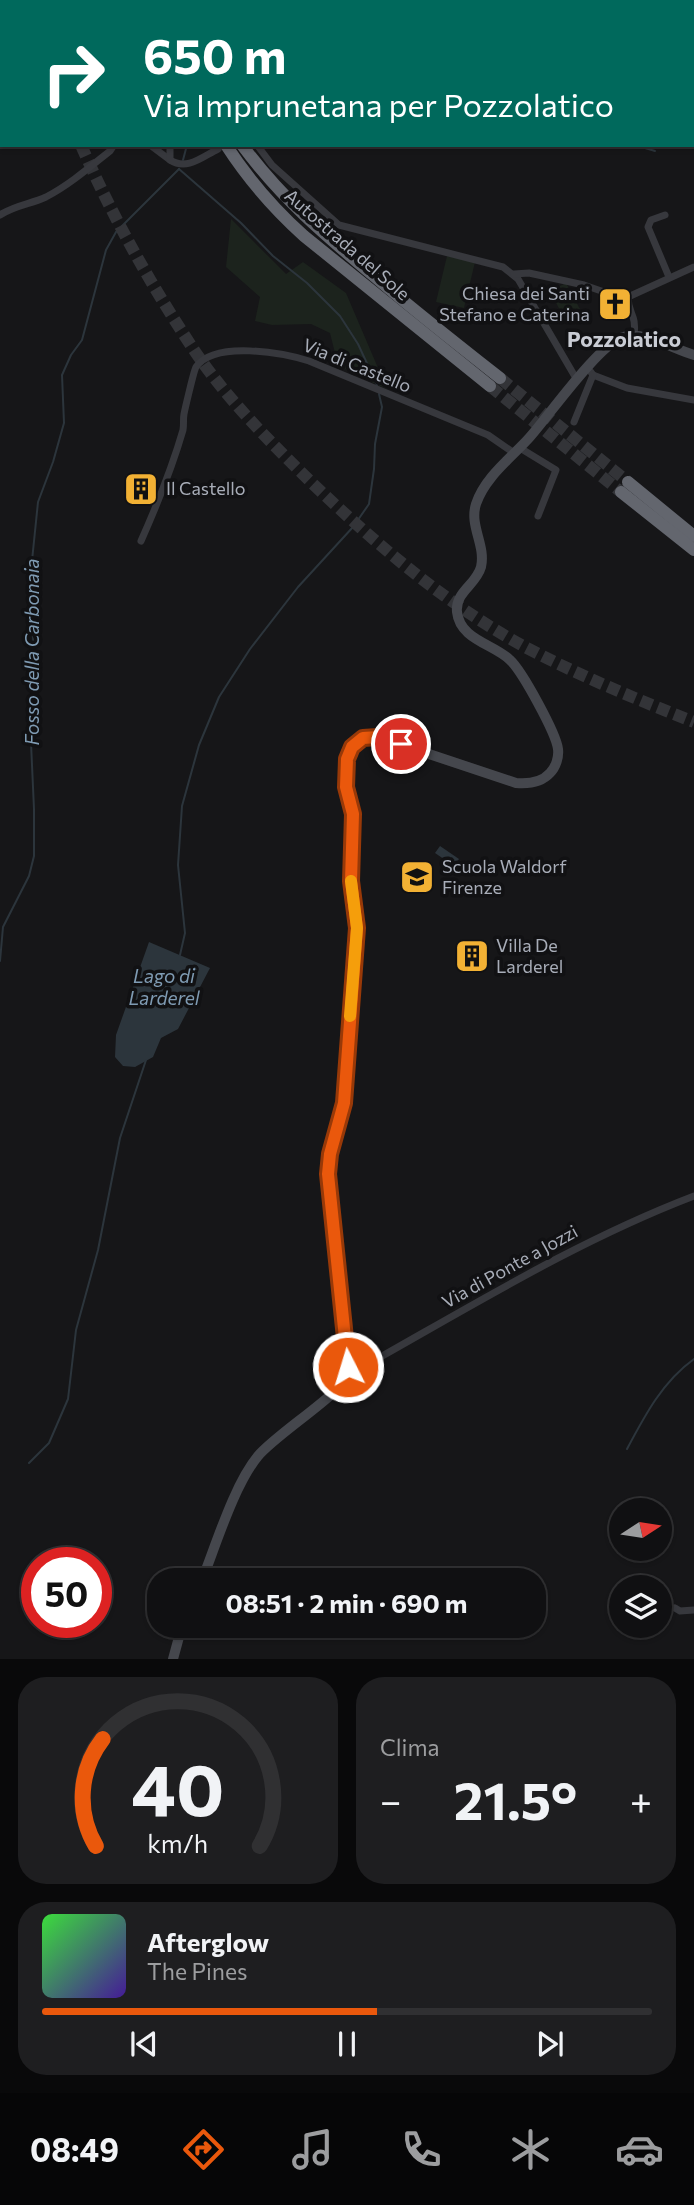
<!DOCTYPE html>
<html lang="it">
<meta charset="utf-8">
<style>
:root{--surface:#101012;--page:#1e1e20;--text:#f1f3f6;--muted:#9c9d9f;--line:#303032;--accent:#ea580c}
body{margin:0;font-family:Commissioner,sans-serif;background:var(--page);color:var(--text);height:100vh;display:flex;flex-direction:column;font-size:26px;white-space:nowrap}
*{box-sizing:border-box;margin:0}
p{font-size:23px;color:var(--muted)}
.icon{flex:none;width:38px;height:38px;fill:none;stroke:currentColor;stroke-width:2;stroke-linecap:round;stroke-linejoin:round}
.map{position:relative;height:1659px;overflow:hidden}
.drawer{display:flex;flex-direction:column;gap:18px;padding:18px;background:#09090a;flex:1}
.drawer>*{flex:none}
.banner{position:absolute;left:0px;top:0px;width:695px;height:147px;box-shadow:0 2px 5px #0004,0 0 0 2px var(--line);background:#00695c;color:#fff;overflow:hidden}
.needle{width:46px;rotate:78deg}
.controls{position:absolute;left:609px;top:1498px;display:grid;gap:14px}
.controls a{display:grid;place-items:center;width:63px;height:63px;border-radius:50%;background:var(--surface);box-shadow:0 2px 5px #0004,0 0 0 2px var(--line);font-size:35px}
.speed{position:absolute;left:21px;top:1547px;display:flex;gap:14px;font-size:35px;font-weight:700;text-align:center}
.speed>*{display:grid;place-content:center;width:91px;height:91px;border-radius:50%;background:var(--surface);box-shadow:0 2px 5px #0004,0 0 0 2px var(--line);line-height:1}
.speed .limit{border:10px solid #d22;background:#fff;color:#111}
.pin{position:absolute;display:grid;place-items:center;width:60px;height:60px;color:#fff;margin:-30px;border:4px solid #fff;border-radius:50%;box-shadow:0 2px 7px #0007}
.me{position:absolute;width:77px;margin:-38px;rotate:355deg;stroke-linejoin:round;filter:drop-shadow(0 0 5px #0008)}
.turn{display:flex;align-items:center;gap:24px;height:147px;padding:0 28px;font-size:32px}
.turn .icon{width:91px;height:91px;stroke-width:2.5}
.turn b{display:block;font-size:49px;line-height:60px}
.big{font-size:52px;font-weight:700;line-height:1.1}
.drawer .tile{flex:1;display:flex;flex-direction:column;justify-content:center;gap:10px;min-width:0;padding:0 24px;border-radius:28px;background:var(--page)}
.drawer .dial{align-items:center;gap:0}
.dial svg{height:182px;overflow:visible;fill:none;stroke:var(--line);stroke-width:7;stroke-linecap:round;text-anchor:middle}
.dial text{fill:var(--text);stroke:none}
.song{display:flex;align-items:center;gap:21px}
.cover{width:84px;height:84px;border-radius:10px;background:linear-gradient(135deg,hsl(120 70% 55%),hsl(260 70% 35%))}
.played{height:7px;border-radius:4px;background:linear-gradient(90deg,var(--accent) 55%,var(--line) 55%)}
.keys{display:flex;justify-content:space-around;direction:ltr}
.heat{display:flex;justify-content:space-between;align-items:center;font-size:38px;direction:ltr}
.drawer .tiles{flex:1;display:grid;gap:18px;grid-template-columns:1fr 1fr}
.tile:last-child{grid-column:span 2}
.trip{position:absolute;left:147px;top:1568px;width:399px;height:70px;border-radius:28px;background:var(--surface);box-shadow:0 2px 5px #0004,0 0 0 2px var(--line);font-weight:700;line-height:70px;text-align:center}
.menu{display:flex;height:112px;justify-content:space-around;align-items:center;background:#060607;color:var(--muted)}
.menu .icon{width:49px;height:49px}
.menu .active{color:var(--accent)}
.menu b{font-size:32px;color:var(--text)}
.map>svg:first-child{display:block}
</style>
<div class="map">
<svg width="694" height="1659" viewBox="0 0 694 1659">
<rect width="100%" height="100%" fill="#161618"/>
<!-- green -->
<g fill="#1c231d">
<polygon points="231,219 286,274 303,262 346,293 387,389 347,371 336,357 330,333 311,324 272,325 255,321 260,297 226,267"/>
<polygon points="447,256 475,262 464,308 436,302"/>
<polygon points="566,283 581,311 565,320 550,291"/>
</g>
<!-- water -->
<g fill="#2c353c">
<polygon points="440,846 459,859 454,866 435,853"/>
<polygon points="149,942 210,968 178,1029 161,1038 153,1057 135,1067 123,1066 115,1057 116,1035"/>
</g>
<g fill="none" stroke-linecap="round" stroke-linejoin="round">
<!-- stream -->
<g stroke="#2c353c" stroke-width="2">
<polyline points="10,0 21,2"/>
<polyline points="436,0 439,2"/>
<polyline points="635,145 655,151"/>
<polyline points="183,160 187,145"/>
<polyline points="179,169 241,223 273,256 307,283 340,316 358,344 377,385"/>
<polyline points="180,955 185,933 178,865 182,806 199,745 219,697 250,649 298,587 353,527 369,504 374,469 375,444 382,407 379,394"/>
<polyline points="0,961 3,927 29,876 34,856 34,809 30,721 35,661 29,590 38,502 53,462 64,423 62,375 71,355 82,340 106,250 116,232 179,169"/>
<path d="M627 1449C645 1415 663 1381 694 1359"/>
<polyline points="29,1463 49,1443 68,1399 76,1330 98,1250 120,1138 146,1060"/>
</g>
<!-- motorway-tunnel -->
<g stroke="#333438" stroke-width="12" stroke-dasharray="12 6" stroke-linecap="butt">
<polyline points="28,0 28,2"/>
<path d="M81 145C113 218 152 287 196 353 229 401 271 443 312 483 377 545 446 604 525 647 580 676 636 699 694 722"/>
<polyline points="500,378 628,482"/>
<polyline points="490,386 621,492"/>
</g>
<!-- minor -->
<g stroke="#37383d" stroke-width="7">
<polyline points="126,0 127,2"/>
<polyline points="215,0 215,2"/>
<polyline points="150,145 170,160"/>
<path d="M170 145V160C187 171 202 157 218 149"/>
<polyline points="257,145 272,165 339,225 503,267 518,279 577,380"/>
<path d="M0 215C15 205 31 204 46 197 69 185 90 167 110 151L114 145"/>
<polyline points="665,215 651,220 648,227 669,277"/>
<polyline points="514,274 529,273 584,285 607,293 619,292 628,297"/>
<polyline points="628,297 694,267"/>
<path d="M628 297C628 314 637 314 634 336"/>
<polyline points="593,375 627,388 694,400"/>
<polyline points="574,422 593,375 588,368"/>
<polyline points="520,448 556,470 538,516"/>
<path d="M141 541C157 505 172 468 183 430 184 424 183 419 184 414 185 409 194 370 196 367 215 340 283 353 309 361L488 435 514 453"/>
<path d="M347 1375 354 1374 368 1364C475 1304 579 1240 694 1196"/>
<polyline points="675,1608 680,1611 694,1610"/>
</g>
<!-- secondary -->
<g stroke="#45474d" stroke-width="10">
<path d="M202 1580C216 1545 234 1485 258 1456 275 1435 339 1395 346 1377 350 1368 348 1358 347 1350L328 1174 330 1154 344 1103 357 928 351 881 353 814 346 781 348 755 352 747 359 740 378 737 516 783C528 784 541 783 550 773 556 767 559 757 558 749 556 733 522 671 510 660 494 644 460 640 457 612 455 592 476 585 481 567 486 545 469 526 476 504 485 477 511 458 529 438 548 417 599 344 623 337 645 331 673 349 694 355"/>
<polyline points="173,1659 182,1626"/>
</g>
<!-- motorway -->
<g stroke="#63666e" stroke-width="12">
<polyline points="166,0 166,2"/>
<polyline points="180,0 181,2"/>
<path d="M226 145C248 179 274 209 304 236L490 386"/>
<path d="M242 145C282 199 325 235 375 277 416 312 458 345 500 378"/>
<polyline points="628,482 694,536"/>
<polyline points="621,492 694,550"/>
</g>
</g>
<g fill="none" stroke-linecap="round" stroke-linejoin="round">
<!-- route casing -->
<g stroke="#983908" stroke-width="18">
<polyline id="route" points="348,1367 328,1174 330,1154 344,1103 357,928 351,881 353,814 346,787 347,759 352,747 363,738 378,737 401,744"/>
</g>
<!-- route -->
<use href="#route" stroke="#ea580c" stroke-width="12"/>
<!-- slow -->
<polyline stroke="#f59e0b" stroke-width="12" points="350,1016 357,928 351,881"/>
</g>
<!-- icons -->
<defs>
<g id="church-square" transform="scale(1.75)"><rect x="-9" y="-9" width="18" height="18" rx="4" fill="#f2b134" stroke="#111113"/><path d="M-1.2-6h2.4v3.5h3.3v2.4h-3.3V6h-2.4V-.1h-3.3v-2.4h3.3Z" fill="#111"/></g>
<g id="building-square" transform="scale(1.75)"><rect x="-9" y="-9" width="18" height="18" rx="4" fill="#f2b134" stroke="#111113"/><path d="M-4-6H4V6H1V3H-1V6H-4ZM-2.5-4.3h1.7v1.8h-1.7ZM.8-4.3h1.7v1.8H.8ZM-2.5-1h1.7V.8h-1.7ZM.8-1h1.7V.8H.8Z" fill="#111"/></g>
<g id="school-square" transform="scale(1.75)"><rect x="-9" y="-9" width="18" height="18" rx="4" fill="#f2b134" stroke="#111113"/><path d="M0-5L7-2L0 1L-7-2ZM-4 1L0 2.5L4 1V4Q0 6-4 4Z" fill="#111"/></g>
</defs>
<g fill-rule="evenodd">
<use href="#church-square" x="615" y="304"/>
<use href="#building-square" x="141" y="489"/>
<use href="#school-square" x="417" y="877"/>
<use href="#building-square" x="472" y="956"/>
</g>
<g text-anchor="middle" stroke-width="7" stroke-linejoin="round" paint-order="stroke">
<!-- street labels -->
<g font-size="18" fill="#a8adb8" stroke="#111113">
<text transform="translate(347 245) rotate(41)" y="6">Autostrada del Sole</text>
<text transform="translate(357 366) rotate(22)" y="6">Via di Castello</text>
<text transform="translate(510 1267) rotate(-29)" y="6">Via di Ponte a Jozzi</text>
</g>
<!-- poi labels -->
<g font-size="18" fill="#a8adb8" stroke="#111113" text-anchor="start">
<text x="590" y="300" text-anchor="end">Chiesa dei Santi<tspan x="590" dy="21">Stefano e Caterina</tspan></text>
<text x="166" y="495">Il Castello</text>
<text x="442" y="873">Scuola Waldorf<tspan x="442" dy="21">Firenze</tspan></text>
<text x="496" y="952">Villa De<tspan x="496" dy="21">Larderel</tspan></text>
</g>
<!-- water labels -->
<g font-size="19" font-style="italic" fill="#7f9bb3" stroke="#111113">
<text transform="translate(32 652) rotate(-90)" y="7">Fosso della Carbonaia</text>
<text x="164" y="983">Lago di<tspan x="164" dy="22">Larderel</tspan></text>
</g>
<!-- quarter labels -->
<g font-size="21" font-weight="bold" fill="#c9ccd4" stroke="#111113">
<text x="624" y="347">Pozzolatico</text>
</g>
</g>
</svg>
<div class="controls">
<a><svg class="needle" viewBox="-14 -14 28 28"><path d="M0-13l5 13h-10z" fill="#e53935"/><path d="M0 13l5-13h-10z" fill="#9c9d9f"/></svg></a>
<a><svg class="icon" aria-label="layers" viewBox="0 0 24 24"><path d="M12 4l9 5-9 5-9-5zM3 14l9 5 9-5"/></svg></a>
</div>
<div class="speed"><div class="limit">50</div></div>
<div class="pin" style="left:401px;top:744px;background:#d93025"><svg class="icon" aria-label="arrive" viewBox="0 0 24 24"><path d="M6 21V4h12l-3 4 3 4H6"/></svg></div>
<svg class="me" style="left:348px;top:1367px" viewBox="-20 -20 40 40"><circle r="17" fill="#ea580c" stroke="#fff" stroke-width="3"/><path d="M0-11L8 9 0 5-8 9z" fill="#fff"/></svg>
<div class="trip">08:51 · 2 min · 690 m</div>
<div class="banner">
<div class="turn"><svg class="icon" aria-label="right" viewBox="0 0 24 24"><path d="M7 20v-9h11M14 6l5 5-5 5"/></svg><div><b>650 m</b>Via Imprunetana per Pozzolatico</div></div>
</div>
</div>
<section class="drawer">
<div class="tiles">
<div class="tile dial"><svg viewBox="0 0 100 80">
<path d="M14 69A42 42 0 1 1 86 69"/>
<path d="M14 69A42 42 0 0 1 17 22" stroke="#ea580c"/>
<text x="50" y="56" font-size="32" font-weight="700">40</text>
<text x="50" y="72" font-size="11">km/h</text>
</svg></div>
<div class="tile"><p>Clima</p>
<div class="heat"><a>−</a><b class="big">21.5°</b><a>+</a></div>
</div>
<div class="tile">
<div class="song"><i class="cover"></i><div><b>Afterglow</b><p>The Pines</p></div></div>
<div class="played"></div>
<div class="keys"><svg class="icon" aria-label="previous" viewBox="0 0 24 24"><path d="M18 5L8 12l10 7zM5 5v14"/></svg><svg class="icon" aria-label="pause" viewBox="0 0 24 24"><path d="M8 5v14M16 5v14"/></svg><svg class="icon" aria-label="next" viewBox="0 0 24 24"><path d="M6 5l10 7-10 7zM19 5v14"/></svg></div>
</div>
</div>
</section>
<nav class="menu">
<b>08:49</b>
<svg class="icon active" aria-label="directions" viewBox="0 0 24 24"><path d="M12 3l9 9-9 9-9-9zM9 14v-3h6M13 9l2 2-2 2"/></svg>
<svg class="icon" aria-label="music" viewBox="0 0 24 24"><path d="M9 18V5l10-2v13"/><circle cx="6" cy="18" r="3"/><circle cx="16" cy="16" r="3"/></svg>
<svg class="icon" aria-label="phone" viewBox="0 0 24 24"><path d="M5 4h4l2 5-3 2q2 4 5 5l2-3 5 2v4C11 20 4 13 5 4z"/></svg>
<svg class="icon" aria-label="climate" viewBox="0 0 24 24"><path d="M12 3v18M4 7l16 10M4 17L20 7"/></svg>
<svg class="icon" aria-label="car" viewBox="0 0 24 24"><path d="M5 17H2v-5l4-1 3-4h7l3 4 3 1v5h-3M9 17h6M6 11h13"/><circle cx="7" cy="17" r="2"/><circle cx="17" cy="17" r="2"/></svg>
</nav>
